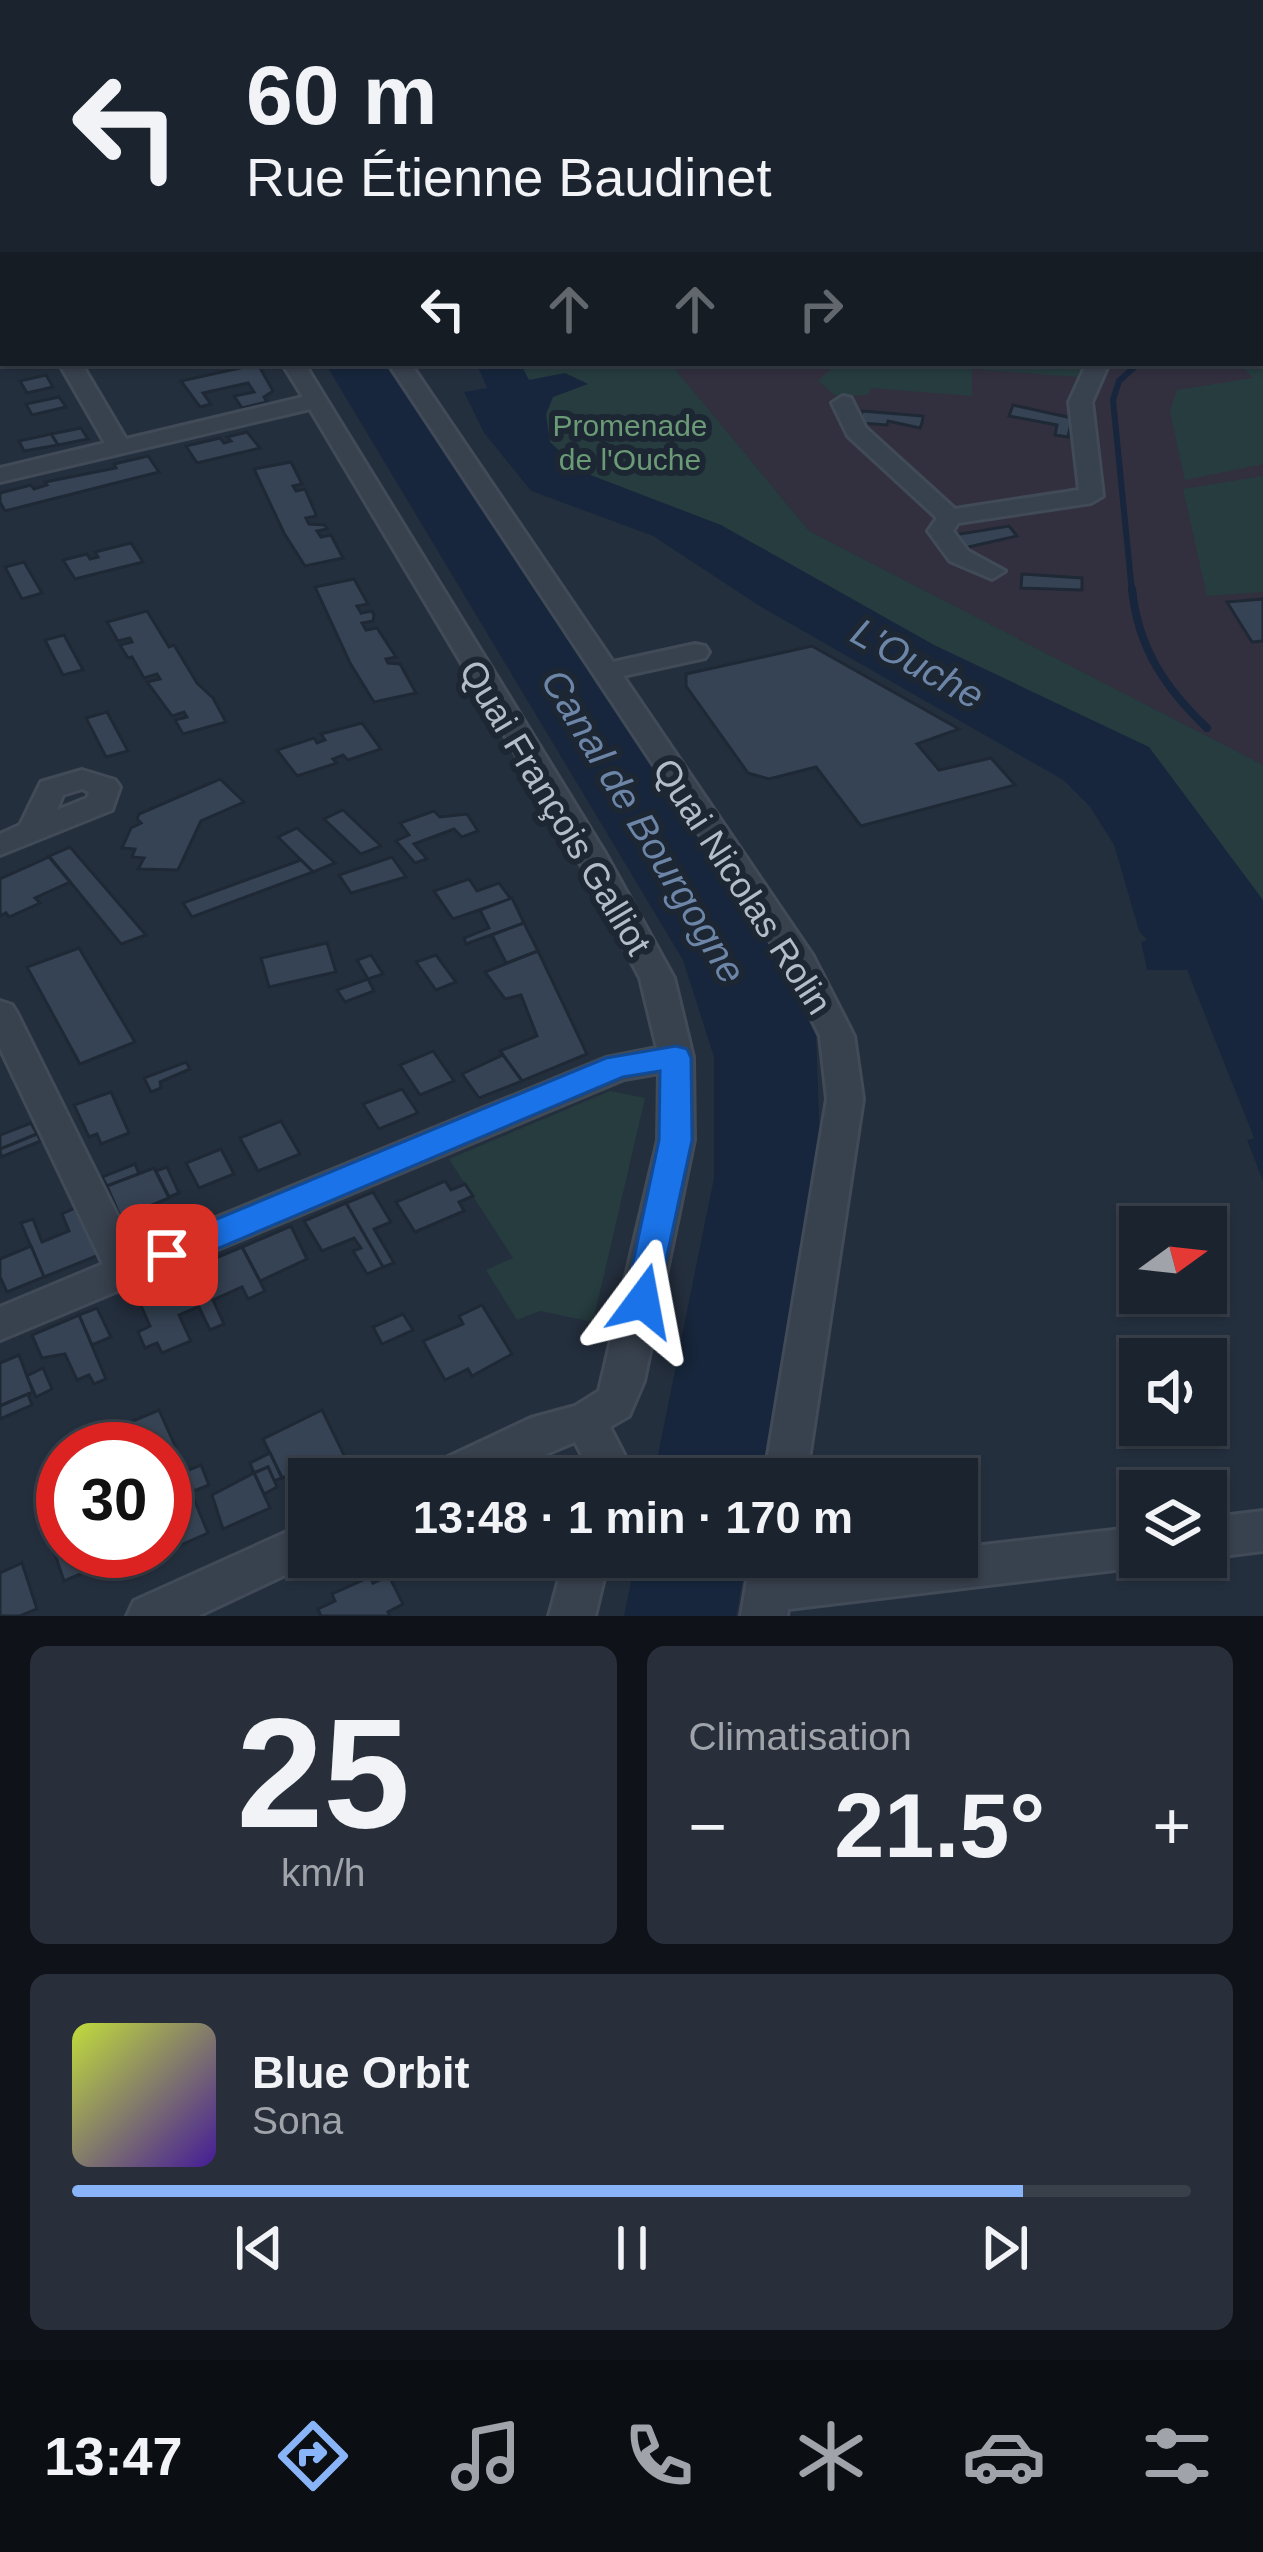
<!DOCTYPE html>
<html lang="fr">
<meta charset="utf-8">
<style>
:root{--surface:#1b232e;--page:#282f3a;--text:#f1f3f6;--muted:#a0a4aa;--line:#39404a;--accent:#8ab4f8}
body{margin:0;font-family:Helvetica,sans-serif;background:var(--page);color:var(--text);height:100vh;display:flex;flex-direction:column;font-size:45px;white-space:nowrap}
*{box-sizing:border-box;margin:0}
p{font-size:39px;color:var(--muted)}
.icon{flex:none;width:66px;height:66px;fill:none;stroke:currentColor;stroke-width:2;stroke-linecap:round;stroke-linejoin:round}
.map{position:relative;height:1616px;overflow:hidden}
.details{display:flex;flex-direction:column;gap:30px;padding:30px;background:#0f1319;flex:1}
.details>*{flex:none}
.guide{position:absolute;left:0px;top:0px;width:1263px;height:366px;box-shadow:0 3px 9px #0004,0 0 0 3px var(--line);background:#1b232e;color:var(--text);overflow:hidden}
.needle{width:78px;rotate:75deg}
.fabs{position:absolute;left:1119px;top:1206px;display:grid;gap:24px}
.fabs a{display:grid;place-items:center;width:108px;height:108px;border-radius:0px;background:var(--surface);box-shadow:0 3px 9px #0004,0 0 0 3px var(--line);font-size:60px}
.speed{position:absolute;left:36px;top:1422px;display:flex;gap:24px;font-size:60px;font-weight:700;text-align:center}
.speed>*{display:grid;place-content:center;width:156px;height:156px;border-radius:50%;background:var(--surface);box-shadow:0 3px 9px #0004,0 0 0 3px var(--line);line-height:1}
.speed .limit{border:18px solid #d22;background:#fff;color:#111}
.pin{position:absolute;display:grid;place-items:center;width:102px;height:102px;color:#fff;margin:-51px;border-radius:24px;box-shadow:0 6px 18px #0006}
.me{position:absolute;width:132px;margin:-66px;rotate:13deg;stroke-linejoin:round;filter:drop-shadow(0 0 9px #0008)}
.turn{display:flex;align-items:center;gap:42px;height:252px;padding:0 48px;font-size:54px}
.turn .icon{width:156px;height:156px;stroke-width:2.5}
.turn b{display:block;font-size:84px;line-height:102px}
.lanes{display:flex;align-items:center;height:114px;padding:0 48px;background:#0003;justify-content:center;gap:60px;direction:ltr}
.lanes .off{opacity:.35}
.big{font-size:90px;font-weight:700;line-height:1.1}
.details .card{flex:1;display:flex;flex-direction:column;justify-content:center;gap:18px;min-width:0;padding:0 42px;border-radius:18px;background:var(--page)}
.details .dial{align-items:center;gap:0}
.dial b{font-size:156px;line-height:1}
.song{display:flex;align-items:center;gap:36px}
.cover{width:144px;height:144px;border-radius:18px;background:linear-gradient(135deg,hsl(70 70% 55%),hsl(260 70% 35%))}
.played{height:12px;border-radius:6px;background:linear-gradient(90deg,var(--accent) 85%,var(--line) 85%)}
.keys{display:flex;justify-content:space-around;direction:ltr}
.heat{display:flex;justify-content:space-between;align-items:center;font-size:66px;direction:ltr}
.details .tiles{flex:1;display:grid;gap:30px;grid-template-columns:1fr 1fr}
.card:last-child{grid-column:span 2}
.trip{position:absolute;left:288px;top:1458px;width:690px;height:120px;border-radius:0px;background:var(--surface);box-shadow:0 3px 9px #0004,0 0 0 3px var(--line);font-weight:700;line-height:120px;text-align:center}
.dock{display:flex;height:192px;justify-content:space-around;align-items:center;background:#0b0e12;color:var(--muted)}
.dock .icon{width:84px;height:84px}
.dock .current{color:var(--accent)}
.dock b{font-size:54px;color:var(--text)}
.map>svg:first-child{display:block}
</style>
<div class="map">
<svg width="1263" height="1616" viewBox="0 0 1263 1616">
<rect width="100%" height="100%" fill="#242f3e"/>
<!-- medical -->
<polygon fill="#32303f" points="1020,0 1263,0 1263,765 809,531 670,363 1260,363 1260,3 1016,3"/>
<!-- green -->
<g fill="#263c3f">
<polygon points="1263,333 1263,464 1185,480 1170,411 1177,390 1253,378 1239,363 1260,363"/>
<polygon points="476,363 670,363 809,531 1263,765 1263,1181 1247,1140 1254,1138 1187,970 1147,970 1141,942 1147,940 1139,931 1114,845 1090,807 1063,780 761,607 653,536 531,491 484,433 464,392 487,388"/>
<polygon points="838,363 1086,363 1077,377 972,369 972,396 871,388 868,395 836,396 818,381"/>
<polygon points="1263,476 1263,592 1207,596 1183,489"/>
<polygon points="610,1091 645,1098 593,1322 540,1311 517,1320 486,1270 513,1258 449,1159"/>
</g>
<!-- water -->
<g fill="#17263c">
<polygon points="325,363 388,363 775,952 816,1036 820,1141 761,1479 653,1479 714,1178 714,1057 683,960"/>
<polygon points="476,363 520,363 529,380 565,373 588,384 553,397 546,414 550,442 580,471 721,525 934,645 1149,747 1263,900 1263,1181 1247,1140 1254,1138 1187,970 1147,970 1141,942 1147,940 1139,931 1114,845 1090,807 1063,780 761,607 653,536 531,491 484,433 464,392 487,388"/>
<polygon points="636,1557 747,1557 736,1616 624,1616"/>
</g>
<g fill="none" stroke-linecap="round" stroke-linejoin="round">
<!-- stream-far1 -->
<polyline stroke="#17263c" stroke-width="6" points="1132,592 1113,400 1119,381 1139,363"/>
<!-- stream -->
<path stroke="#17263c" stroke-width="8" d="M1132 589C1138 648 1165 688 1207 728"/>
</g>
<!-- building -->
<g fill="#364354" stroke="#1f2835" stroke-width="3">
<polygon points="258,364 273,391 264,397 267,402 242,408 234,396 254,392 248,383 203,393 211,404 200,407 181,381"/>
<polygon points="46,375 53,387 27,393 20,381"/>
<polygon points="59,397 66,407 32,415 26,404"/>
<polygon points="1013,405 1072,418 1068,437 1055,435 1057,425 1009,416"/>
<polygon points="862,411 923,416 922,423 920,428 888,421 887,425 860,423"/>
<polygon points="81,428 88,439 58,445 51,434"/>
<polygon points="247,432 260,448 197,463 186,446 220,438 224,443 231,441 227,437"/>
<polygon points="51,434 58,445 24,451 19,441"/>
<polygon points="148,456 159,472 5,511 0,502 0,493 31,485 34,489 47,485 45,482 116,468 114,464"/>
<polygon points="291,462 302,484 293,486 296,491 305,489 315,512 316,516 306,518 309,524 325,525 327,529 317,531 321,537 331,535 343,558 305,566 284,533 254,469"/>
<polygon points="1009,526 1017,536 964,548 954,535"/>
<polygon points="131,543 143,562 75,579 63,560 87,554 90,559 98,557 95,552"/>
<polygon points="24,562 42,593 22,599 5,567"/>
<polygon points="1022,574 1082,578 1082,590 1021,588"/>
<polygon points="354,579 368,604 357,606 361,613 372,611 374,615 373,621 362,623 366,630 377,628 396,657 386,659 388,663 400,664 416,693 374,702 350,663 315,587"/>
<polygon points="1263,599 1263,641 1252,642 1227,602"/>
<polygon points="147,611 169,647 174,645 197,683 213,698 226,722 183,734 175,720 187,717 184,712 172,716 147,682 160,679 157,674 144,678 132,657 128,658 120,645 132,642 130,638 118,641 107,622"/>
<polygon points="64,635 83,670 63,675 45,640"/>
<polygon points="812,646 959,729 917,744 939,770 991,758 1015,785 861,826 816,767 769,779 748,773 686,686 686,674"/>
<polygon points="107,712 128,751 106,757 86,718"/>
<polygon points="362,723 381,749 348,760 343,755 333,759 337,763 297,776 277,750 314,738 317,743 325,740 321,734"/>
<polygon points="220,779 244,802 201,821 178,870 138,869 144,858 132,857 135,849 122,848 131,828 141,823 137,819 139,814"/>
<polygon points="343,810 381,846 361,854 324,819"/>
<polygon points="434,811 440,817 467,814 478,831 462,837 454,829 414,844 427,859 415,863 396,841 409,835 400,823"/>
<polygon points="297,828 335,863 313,872 278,837"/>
<polygon points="70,847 146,935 121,944 49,856"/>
<polygon points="49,857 70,882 35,898 40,903 9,917 6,913 0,916 0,879"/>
<polygon points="392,857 406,877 351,893 339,875"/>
<polygon points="301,860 313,872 192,917 183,903"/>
<polygon points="469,879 477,891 499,883 511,899 453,919 434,891"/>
<polygon points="512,898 524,923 466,944 464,938 489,928 480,910"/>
<polygon points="524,923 538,951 506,963 492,935"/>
<polygon points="327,943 336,972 269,987 261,958"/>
<polygon points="79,948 135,1042 80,1064 27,967"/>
<polygon points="538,951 587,1054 522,1081 500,1051 537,1036 521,995 505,999 485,972"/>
<polygon points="371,955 383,974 368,979 357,960"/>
<polygon points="436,955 456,982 436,990 416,962"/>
<polygon points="368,979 374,991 345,1002 337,990"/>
<polygon points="433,1051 454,1081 420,1095 400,1065"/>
<polygon points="503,1055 522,1081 479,1098 462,1074"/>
<polygon points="186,1062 190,1069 160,1082 161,1088 151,1092 144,1078"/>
<polygon points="402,1089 418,1113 379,1129 363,1104"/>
<polygon points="111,1092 129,1133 101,1144 97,1134 89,1137 74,1105"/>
<polygon points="281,1121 300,1154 258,1171 240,1138"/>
<polygon points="31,1123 37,1134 0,1149 0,1135"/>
<polygon points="37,1134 41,1141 1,1157 0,1149"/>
<polygon points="221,1149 234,1174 199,1188 186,1163"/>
<polygon points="135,1164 139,1174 107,1186 102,1177"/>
<polygon points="167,1167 179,1193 169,1197 156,1171"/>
<polygon points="154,1168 169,1198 121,1218 107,1186"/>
<polygon points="445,1181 451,1190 465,1184 473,1196 459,1202 464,1211 415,1232 396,1202"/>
<polygon points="373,1192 391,1222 374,1229 394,1263 383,1267 346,1203"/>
<polygon points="346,1203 383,1267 367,1274 353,1251 361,1248 354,1238 322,1251 304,1221"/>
<polygon points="75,1208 99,1255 44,1277 21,1223 33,1219 42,1242 69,1231 62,1214"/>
<polygon points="291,1226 307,1259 260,1281 242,1247"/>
<polygon points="31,1246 44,1277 7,1292 0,1277 0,1259"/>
<polygon points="242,1247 265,1291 248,1299 242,1287 213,1300 224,1324 210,1330 182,1272"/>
<polygon points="182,1272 198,1307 179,1315 191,1341 162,1353 157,1343 145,1348 138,1332 150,1326 135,1292"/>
<polygon points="482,1305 512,1354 472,1376 468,1369 445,1380 423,1341 463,1324 459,1316"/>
<polygon points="97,1308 111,1337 92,1345 79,1315"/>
<polygon points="403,1314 413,1330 382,1344 373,1327"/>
<polygon points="79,1315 106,1379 94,1384 89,1375 77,1380 65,1354 42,1358 32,1335"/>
<polygon points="19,1355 33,1392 0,1406 0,1363"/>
<polygon points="43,1368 52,1389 36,1397 27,1376"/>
<polygon points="28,1394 32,1405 0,1419 0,1406"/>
<polygon points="159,1410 176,1448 165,1453 165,1449 94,1449 90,1439"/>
<polygon points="322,1410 345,1457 323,1466 320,1461 282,1478 263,1439"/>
<polygon points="270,1453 282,1478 274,1481 268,1467 254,1473 250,1463"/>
<polygon points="201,1465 209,1485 194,1491 186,1471"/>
<polygon points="268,1467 277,1487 264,1494 254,1473"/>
<polygon points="254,1473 270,1508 223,1529 212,1495"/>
<polygon points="191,1492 208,1533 151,1558 148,1551 165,1551 165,1504"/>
<polygon points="63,1521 63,1551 105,1551 109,1562 64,1581 46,1528"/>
<polygon points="22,1563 37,1609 20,1616 0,1616 0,1573"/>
<polygon points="389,1576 403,1604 388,1612 390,1616 321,1616 318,1609 335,1601 332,1594 370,1577 373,1583"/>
</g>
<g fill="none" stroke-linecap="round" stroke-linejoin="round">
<!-- minor casing -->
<g stroke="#414a57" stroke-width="6">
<g id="minor">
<polygon points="490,0 509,0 512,3 492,3"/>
<polygon points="3,85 3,96 0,97 0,86"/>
<polygon points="3,112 3,122 0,123 0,113"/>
<rect x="1260" y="174" width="3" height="10"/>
<rect x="0" y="202" width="3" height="12"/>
<polygon points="59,363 81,363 126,439 303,397 282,363 304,363 605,853 674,978 693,1057 694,1140 644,1381 629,1416 610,1427 627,1460 627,1479 585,1479 585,1461 575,1442 487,1479 423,1479 429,1466 531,1418 575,1406 599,1391 658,1140 659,1073 624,1079 0,1340 0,1307 103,1264 0,1048 0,1001 12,1005 17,1013 135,1251 606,1058 657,1048 640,978 575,853 310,409 0,482 0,468 105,443"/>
<polygon points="388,363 410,363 613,662 695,644 705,646 709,652 705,658 623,676 813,956 854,1036 863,1099 806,1479 764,1479 827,1099 820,1036 782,959"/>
<polygon points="1087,363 1109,363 1092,402 1103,496 1091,503 958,523 953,531 968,551 1005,571 992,579 950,561 928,531 937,518 848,436 832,403 843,396 851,398 866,428 955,509 1079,490 1069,402"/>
<path d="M82 770 115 780 120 787 112 810 0 855V834L20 825 41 782ZM82 789 89 792 87 798 57 810 63 795Z"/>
<polygon points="1263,1511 1263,1551 1206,1558 1204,1557 1206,1518"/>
<polygon points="309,1522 309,1557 323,1557 198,1616 127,1616 134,1601"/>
<polygon points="1140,1527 1140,1557 1157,1557 1140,1567 788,1609 787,1616 741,1616 751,1557 795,1557 794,1566 875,1557 957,1557 957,1548"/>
<polygon points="565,1557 609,1557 595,1616 549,1616"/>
</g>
</g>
<!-- major casing -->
<g stroke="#414a57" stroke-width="6">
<g id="major">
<polygon points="356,0 382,0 354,3"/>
<polygon points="3,122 3,135 0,135 0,123"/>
</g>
</g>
<!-- minor -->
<use href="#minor" fill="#38414e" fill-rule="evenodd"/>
<!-- major -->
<use href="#major" fill="#56606e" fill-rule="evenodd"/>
</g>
<!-- route -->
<polygon fill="#1a73e8" stroke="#114b97" stroke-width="3" points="676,1046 687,1049 691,1058 692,1140 655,1311 643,1316 630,1311 625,1301 659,1140 660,1071 623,1077 179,1265 167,1269 154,1265 149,1255 154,1245 606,1058"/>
<g text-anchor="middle" stroke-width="12" stroke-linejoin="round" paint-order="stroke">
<!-- far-park labels -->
<g font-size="30" fill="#6b9a76" stroke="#1d2633">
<text x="630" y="436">Promenade<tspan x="630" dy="34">de l'Ouche</tspan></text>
</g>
<!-- street labels -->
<g font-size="36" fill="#b4bcc9" stroke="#1d2633">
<text transform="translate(556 807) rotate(59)" y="13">Quai François Galliot</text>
<text transform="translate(743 886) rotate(57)" y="13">Quai Nicolas Rolin</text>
</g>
<!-- water labels -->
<g font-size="39" font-style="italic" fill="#6d86a8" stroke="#1d2633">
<text transform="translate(918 663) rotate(29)" y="14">L'Ouche</text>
<text transform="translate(644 826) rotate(59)" y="14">Canal de Bourgogne</text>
</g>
</g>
</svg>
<div class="fabs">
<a><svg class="needle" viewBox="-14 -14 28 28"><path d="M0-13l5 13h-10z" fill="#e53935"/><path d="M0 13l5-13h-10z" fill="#a0a4aa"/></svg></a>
<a><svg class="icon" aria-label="sound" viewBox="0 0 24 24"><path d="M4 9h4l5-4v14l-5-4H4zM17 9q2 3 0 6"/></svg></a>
<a><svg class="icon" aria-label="layers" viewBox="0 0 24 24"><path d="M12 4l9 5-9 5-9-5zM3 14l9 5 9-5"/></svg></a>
</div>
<div class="speed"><div class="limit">30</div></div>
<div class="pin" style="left:167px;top:1255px;background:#d93025"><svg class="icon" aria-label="arrive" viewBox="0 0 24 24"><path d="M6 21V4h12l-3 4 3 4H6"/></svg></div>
<svg class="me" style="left:643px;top:1301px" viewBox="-20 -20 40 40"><path d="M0-17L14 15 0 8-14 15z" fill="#1a73e8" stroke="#fff" stroke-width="4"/></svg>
<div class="trip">13:48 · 1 min · 170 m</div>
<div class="guide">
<div class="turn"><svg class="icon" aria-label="left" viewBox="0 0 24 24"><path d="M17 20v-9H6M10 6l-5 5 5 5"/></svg><div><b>60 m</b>Rue Étienne Baudinet</div></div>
<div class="lanes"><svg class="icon" aria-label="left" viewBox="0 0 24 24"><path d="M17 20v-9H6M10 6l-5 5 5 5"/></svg><svg class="icon off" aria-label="ahead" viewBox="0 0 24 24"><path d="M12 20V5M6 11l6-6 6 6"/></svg><svg class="icon off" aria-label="ahead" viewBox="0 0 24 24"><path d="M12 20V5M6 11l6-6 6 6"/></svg><svg class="icon off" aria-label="right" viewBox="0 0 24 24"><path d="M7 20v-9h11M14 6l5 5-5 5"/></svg></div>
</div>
</div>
<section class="details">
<div class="tiles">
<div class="card dial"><b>25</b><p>km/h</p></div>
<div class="card"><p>Climatisation</p>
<div class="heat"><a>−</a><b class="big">21.5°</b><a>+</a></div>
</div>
<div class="card">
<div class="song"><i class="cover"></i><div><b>Blue Orbit</b><p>Sona</p></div></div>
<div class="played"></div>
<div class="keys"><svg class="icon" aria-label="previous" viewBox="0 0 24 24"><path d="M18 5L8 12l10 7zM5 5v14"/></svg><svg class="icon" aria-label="pause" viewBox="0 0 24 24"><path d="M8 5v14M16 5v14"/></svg><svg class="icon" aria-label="next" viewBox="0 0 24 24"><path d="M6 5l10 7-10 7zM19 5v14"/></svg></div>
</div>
</div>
</section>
<nav class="dock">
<b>13:47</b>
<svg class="icon current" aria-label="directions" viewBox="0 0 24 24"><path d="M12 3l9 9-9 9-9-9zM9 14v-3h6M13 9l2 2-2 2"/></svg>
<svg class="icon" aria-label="music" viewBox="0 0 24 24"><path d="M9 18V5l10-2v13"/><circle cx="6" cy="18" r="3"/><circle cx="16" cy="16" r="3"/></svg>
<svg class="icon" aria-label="phone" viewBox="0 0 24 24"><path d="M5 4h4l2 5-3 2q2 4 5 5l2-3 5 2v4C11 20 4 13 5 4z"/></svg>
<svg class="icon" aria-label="climate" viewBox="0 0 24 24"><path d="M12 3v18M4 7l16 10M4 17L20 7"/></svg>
<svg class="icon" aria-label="car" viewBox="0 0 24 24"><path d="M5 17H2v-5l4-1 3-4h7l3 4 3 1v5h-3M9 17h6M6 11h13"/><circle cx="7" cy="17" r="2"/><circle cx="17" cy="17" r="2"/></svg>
<svg class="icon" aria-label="filters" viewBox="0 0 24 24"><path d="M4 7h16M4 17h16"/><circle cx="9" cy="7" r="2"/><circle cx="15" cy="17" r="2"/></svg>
</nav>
